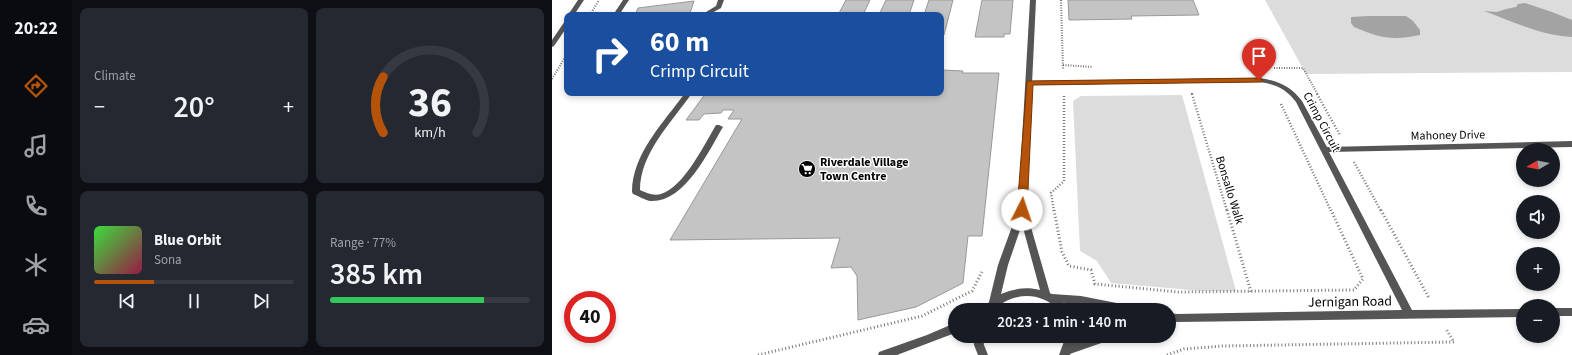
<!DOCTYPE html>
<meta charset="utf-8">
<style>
:root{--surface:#171b24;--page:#242831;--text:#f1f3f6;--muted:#9ea1a6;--line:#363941;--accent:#b45309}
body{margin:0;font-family:"Source Sans 3",sans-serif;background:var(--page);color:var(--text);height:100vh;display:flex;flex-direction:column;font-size:15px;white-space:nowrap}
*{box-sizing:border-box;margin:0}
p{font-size:13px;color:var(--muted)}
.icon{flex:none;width:22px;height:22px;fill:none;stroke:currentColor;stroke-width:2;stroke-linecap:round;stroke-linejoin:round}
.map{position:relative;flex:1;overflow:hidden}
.panel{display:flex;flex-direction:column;gap:8px;padding:8px;background:#0d0f14;width:480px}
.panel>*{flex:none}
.banner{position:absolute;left:12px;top:12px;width:380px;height:84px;border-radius:8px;box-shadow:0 2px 6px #0003;background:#1a4fa0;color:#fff;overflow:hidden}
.needle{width:26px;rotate:261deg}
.buttons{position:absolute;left:964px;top:143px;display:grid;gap:8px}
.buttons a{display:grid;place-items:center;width:44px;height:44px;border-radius:50%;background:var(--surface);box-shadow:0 2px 6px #0003;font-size:20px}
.speed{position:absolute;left:12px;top:291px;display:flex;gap:8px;font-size:20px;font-weight:700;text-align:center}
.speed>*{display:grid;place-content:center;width:52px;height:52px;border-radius:50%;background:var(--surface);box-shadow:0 2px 6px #0003;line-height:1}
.speed .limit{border:6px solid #d22;background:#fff;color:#111}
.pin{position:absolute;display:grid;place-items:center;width:34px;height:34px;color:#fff;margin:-41px -17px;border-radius:50% 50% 50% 0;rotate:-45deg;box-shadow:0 0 4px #0007}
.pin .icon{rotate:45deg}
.me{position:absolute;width:44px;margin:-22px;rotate:4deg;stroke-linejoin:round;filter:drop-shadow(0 0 3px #0008)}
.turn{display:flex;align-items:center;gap:14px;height:84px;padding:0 20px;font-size:18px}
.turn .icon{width:52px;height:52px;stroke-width:2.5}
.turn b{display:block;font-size:28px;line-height:34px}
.big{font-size:30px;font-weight:600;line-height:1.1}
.panel .widget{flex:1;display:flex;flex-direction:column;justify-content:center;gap:6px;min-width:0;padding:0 14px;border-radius:8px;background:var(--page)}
.panel .dial{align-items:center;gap:0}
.dial svg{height:104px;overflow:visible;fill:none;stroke:var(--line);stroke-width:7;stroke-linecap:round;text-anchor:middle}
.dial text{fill:var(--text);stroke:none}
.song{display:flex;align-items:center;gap:12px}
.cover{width:48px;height:48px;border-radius:6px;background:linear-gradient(135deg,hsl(120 70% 55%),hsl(340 70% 35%))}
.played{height:4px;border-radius:2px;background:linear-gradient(90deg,var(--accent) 30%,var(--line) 30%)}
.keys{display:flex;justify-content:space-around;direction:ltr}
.heat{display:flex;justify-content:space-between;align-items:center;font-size:22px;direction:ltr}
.charge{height:6px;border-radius:3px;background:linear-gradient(90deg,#34c759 77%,var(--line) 0)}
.panel .tiles{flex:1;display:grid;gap:8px;grid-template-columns:repeat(2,1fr)}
.trip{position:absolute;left:396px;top:303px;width:228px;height:40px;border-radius:20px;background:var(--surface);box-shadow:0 2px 6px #0003;font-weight:600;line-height:40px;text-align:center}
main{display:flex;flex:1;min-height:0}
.dock{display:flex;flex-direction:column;width:72px;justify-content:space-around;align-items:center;background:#090b0e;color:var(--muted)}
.dock .icon{width:28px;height:28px}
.dock .current{color:var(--accent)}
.dock b{font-size:18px;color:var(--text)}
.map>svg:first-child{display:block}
</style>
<main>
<nav class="dock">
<b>20:22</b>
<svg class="icon current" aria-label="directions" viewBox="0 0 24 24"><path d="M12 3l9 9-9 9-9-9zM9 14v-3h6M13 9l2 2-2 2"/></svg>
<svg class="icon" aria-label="music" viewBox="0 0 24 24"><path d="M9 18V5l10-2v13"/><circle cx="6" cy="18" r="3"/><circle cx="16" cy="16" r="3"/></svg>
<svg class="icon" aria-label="phone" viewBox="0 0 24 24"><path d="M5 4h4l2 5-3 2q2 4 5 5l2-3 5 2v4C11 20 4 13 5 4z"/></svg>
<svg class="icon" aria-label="climate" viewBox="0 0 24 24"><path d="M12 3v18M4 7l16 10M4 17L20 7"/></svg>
<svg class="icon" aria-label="car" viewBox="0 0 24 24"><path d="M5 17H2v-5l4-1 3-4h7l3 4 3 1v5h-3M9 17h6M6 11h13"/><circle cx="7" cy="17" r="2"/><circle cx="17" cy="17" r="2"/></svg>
</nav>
<section class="panel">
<div class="tiles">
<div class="widget"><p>Climate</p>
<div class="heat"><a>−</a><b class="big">20°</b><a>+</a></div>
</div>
<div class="widget dial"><svg viewBox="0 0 100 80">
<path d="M14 69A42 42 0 1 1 86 69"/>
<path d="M14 69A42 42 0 0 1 14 26" stroke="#b45309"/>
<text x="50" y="56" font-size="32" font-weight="700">36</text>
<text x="50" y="72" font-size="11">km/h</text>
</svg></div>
<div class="widget">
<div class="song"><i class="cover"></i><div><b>Blue Orbit</b><p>Sona</p></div></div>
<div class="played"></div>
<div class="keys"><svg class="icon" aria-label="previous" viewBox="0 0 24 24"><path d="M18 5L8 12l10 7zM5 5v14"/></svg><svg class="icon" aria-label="pause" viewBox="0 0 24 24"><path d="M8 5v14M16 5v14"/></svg><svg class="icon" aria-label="next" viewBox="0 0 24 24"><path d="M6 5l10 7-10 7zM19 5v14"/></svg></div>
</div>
<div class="widget"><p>Range · 77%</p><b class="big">385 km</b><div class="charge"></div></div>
</div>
</section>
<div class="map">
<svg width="1020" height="355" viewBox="0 0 1020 355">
<rect width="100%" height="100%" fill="#fff"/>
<!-- green -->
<g fill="#dcdcdc">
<polygon points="713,0 1020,0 1020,72 754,74"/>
<polygon points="630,95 684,291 650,291 559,283 545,261 528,251 521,101 529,96"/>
</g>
<!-- water -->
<g fill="#a3a3a3">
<path d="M973 3 1000 12 1020 20V37C990 36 959 21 932 11L945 12 954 9 964 7 966 4Z"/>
<path d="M817 16H854L861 21 868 30V35C840 41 828 38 802 27L799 23V17Z"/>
</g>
<!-- building -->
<g fill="#c4c4c4" stroke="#999">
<polygon points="294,0 318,0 311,15 286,15"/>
<polygon points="334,0 362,0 357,15 327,15"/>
<polygon points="377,0 401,0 392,35 389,35 389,15 372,15"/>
<polygon points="430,0 461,0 458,34 452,34 452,37 423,37"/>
<polygon points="516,0 641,0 647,15 579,16 580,19 517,20"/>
<polygon points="142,1 138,13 124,15 83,15 86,8"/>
<polygon points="389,70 411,71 410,73 447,73 430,236 416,236 411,283 364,307 306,320 305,276 299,267 279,268 288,238 118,240 190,119 176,119 182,110 171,110 169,113 152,114 147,120 134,120 154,93 389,93"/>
</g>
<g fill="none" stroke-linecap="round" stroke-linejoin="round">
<!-- path-far2 -->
<g stroke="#777" stroke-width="2" stroke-dasharray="1 1.5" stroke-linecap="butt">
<polyline points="509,0 511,69"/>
<polyline points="38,15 47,0"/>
<polyline points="511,65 541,67"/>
<polyline points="722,68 751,68 766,95"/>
<polyline points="0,79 15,54"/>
<polyline points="640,93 640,95"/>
</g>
<!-- path-far1 -->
<g stroke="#777" stroke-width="2.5" stroke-dasharray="1 2" stroke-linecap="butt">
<polyline points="640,94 675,211"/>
<polyline points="765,94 788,135"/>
<polyline points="729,104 779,211"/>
<polyline points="802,162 829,211"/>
<polyline points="502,211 499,193 512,181 512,94"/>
</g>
<!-- path -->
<g stroke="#777" stroke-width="3" stroke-dasharray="1 2.5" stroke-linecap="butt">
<polyline points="502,210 510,252 517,266 539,270 543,284 627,292 802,290 811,279 779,210"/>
<polyline points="675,210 699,292"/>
<polyline points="829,210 877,298"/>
<polyline points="206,355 370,316 420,291 431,270"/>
<polyline points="615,355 632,349 671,346 902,342 894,329"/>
</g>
<!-- service -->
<g fill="#555" fill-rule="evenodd">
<polygon points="71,0 77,0 67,15 61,15"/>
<polygon points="166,0 172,0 169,8 156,15 149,15 164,6"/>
<path d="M133 93H140C120 122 88 153 88 190 95 193 101 196 109 194 132 187 152 145 164 125H167L171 127C156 152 133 203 98 201 93 200 86 196 81 194L80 192C80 154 112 122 133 93Z"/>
</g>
<!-- minor -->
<g fill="#555" fill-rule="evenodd">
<polygon points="26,0 32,0 22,15 16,15"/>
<polygon points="15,20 15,27 2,46 0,47 0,40 13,21"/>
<path d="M707 78C725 80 739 86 750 101L775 147 1020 141V147L777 152 860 310 971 309V317L625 322 617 321V313L625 314 850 310 744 102C734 89 723 84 707 82L478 85 475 83 478 81Z"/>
<polygon points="500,294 529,296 580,306 583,307 585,310 558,310 529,304 500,302 497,301 495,298 497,295"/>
<rect x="1001" y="308" width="19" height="8"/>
<polygon points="541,336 560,336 559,339 555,341 515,355 511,353 510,350 511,347"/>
</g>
<!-- tertiary -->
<g fill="#555" fill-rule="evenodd">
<path d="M478 0H484L474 210 498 293 508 299 517 310H506C489 291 460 292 442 310H431L437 302 446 265 466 210ZM470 224 488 290C474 286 461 289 449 294L456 265Z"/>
<polygon points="403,323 403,333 345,355 326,355 327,352 375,335"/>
<polygon points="421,336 431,336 432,345 436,355 426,355 422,345"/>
<polygon points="514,336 524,336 518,355 507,355"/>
</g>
</g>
<!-- route -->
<polygon fill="#b45309" stroke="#753606" points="707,78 711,80 709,82 481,85 475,210 473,212 466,212 465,210 475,81"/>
<!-- icons -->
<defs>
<g id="supermarket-disc" transform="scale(0.9)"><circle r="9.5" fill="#000" stroke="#fff"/><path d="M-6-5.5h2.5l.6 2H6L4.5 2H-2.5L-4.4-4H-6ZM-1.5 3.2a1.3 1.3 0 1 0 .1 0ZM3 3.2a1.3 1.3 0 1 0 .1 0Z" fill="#fff"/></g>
</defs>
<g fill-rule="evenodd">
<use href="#supermarket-disc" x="255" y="169"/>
</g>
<g text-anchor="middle" stroke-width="3" stroke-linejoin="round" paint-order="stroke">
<!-- street labels -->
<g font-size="12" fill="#000" stroke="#fff">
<text transform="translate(770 122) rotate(62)" y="4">Crimp Circuit</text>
<text transform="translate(896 135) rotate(-1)" y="4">Mahoney Drive</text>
<text transform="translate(678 190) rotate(73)" y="4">Bonsallo Walk</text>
</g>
<!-- poi labels -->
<g font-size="12" font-weight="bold" fill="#000" stroke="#fff" text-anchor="start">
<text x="268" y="166">Riverdale Village<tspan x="268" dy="14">Town Centre</tspan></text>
</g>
<!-- near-street labels -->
<g font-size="14" fill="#000" stroke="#fff">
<text transform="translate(798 301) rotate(-1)" y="5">Jernigan Road</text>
</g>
</g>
</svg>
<div class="buttons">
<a><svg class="needle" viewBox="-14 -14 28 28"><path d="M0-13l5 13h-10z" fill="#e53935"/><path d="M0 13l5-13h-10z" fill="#9ea1a6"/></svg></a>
<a><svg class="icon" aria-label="sound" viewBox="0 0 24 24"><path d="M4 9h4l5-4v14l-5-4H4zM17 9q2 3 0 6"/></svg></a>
<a>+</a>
<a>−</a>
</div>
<div class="speed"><div class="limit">40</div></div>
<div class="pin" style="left:707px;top:80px;background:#d93025"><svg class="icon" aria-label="arrive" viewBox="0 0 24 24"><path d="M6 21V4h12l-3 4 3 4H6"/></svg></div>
<svg class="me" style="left:470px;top:210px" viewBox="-20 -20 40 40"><circle r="19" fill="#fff"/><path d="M0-13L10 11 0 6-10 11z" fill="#b45309"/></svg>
<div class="trip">20:23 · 1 min · 140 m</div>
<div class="banner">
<div class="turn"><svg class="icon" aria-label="right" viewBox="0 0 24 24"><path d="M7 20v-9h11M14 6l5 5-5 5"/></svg><div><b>60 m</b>Crimp Circuit</div></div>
</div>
</div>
</main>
